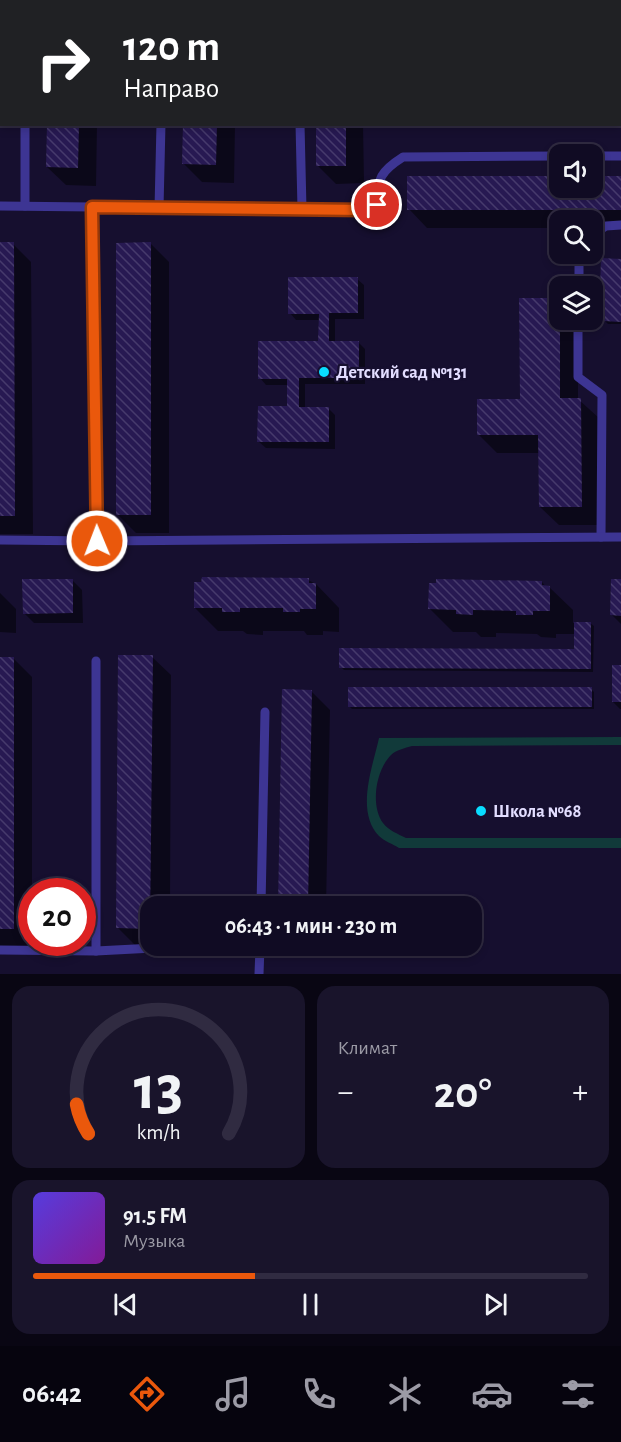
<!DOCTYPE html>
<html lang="ru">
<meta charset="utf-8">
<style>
:root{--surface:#100b23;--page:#19142b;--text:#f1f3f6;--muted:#9c9ba6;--line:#302b41;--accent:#ea580c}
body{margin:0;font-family:"Alegreya Sans",sans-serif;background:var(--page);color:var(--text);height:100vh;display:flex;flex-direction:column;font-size:22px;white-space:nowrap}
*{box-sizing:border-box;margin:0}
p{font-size:20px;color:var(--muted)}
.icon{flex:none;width:33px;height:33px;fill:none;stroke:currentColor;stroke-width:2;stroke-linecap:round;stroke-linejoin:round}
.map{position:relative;height:974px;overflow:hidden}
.details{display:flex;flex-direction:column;gap:12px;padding:12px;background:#090613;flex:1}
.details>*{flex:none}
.top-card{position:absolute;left:0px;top:0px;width:621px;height:126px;box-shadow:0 3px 9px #0003,0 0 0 2px var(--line);background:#202124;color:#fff;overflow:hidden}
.tools{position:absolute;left:549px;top:144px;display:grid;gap:12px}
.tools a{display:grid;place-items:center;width:54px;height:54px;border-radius:12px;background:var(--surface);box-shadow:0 3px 9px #0003,0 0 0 2px var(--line);font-size:30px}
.speed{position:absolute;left:18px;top:878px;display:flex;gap:12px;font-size:30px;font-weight:700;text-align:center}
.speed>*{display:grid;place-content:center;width:78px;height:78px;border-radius:50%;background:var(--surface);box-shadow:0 3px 9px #0003,0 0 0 2px var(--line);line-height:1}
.speed .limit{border:9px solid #d22;background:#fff;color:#111}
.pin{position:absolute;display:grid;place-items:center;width:51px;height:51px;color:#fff;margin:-26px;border:3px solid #fff;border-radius:50%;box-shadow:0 2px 6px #0007}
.me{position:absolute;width:66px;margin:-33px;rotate:359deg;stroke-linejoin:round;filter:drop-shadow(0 0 4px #0008)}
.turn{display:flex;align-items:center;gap:21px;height:126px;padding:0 24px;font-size:27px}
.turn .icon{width:78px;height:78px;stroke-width:2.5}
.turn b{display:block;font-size:42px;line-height:51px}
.big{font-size:45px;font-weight:600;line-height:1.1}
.details .tile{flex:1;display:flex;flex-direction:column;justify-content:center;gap:9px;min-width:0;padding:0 21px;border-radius:18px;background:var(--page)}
.details .dial{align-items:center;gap:0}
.dial svg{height:156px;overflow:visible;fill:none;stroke:var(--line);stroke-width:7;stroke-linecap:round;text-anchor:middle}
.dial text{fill:var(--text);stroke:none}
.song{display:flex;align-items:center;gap:18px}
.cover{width:72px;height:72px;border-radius:9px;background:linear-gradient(135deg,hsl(250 70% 55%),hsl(290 70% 35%))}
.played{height:6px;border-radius:3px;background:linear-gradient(90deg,var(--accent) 40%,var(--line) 40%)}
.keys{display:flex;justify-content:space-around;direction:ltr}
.heat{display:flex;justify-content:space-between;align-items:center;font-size:33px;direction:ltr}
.details .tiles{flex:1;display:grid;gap:12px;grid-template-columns:1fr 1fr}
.tile:last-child{grid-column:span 2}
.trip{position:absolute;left:140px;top:896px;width:342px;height:60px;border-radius:18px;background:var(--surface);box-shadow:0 3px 9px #0003,0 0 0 2px var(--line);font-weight:600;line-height:60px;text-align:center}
.dock{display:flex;height:96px;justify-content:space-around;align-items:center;background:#06040e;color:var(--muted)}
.dock .icon{width:42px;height:42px}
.dock .active{color:var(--accent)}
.dock b{font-size:27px;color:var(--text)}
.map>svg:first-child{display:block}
</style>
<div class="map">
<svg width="621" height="974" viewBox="0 0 621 974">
<defs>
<pattern id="building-back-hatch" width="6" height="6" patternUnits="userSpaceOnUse" patternTransform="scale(1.5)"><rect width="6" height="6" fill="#271952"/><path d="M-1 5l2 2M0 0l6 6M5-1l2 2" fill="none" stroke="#463a6c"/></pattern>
</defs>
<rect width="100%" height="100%" fill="#160f2f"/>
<!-- pitch -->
<path fill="#113a3a" d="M621 737V745L412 746C405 748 396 750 391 755 376 770 370 805 383 823 388 830 398 834 406 838H621V848H399C393 844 384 841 379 836 355 811 373 766 379 738Z"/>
<!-- shadow -->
<g fill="#0007">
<polygon points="0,0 14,0 2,2 2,26"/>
<polygon points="51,0 99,0 51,2"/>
<rect x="186" y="0" width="50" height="2"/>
<rect x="316" y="0" width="47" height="2"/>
<polygon points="48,124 97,124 96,186 66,185 47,167"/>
<polygon points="184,124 235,124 234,183 202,182 184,164"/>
<polygon points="317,124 363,124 364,183 336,184 317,165"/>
<polygon points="621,177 621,228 592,228 592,220 560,220 560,228 427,228 409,209 560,188 592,188"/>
<polygon points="0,244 13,244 31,262 33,534 0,534"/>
<polygon points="151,244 169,262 169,533 136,533 118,515"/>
<polygon points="621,260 621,324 608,324 605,321 605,294 602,290"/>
<polygon points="357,279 364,285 364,319 335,319 335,343 359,343 365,349 365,384 305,384 305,408 328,408 335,415 335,449 266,448 259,442 288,407 288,385 266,385 260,378 320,343 320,320 296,320 290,313"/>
<polygon points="560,320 578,320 578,399 599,418 599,525 559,525 540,507 540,453 497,453 479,435 521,400"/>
<polygon points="72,580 82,590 83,623 34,623 24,613"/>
<polygon points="308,580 316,584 339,608 339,632 323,631 323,635 307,635 304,631 263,631 263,635 247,634 243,631 218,631 195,608"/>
<polygon points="621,580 621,624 612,615"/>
<polygon points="542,582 546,587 549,587 573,610 573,623 590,623 594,626 593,672 344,670 341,667 575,651 575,634 556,634 556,638 541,637 537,634 496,633 496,637 481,637 476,632 453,632 430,609 438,585"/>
<polygon points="0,593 16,609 16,633 0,632"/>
<polygon points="152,657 171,675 170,906 150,906 150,945 136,946 118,928"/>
<polygon points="0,659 14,659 32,677 32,947 0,947"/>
<polygon points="621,666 621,709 620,709 613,702"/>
<polygon points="591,689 594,692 594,709 352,709 349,706"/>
<polygon points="311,691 330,710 326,906 280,906"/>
<polygon points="294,945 325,945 325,949 298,949"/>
</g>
<!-- building -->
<g fill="url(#building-back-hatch)">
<polygon points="47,124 79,124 78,168 46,167"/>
<polygon points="183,124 217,124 216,165 182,164"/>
<rect x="316" y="124" width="30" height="42"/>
<polygon points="407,176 560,176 560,188 592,188 592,176 621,176 621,210 407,210"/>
<polygon points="0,242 14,242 15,516 0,516"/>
<polygon points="151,242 151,515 116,515 116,243"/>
<polygon points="601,258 621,259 621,322 603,321 604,291 600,291"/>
<polygon points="288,277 358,277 358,313 329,313 329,341 359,341 359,378 299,378 299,407 329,407 329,442 257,442 258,406 287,406 287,379 258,379 258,341 318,341 319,314 288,314"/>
<polygon points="519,298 560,298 560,398 581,398 582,507 539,507 538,435 477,435 477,399 520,399"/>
<polygon points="202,577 309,578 309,583 316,583 316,609 300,609 300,612 283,612 283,608 240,608 240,612 222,612 222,608 194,608 194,582 201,582"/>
<polygon points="22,579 73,579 73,613 23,614"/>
<polygon points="436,579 542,581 542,585 550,586 550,611 533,611 533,615 516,615 516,611 473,610 473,615 456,614 456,610 428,609 429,583 436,583"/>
<polygon points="611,579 621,579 621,616 610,615"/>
<polygon points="574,622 591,622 591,669 339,668 339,648 574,649"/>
<polygon points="118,655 153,655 150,929 116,928"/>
<rect x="0" y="657" width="14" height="272"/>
<rect x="612" y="665" width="9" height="37"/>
<rect x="348" y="687" width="244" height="20"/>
<polygon points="282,689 312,690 308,906 278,906"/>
</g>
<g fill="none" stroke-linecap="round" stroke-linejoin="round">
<!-- service -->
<g stroke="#3d3593" stroke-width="9">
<polyline points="297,0 297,2"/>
<polyline points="25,2 25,0"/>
<polyline points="163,2 163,0"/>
<polyline points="0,45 2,45"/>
<polyline points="25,124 25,206"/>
<polyline points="300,124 302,209"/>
<polyline points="592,156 621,156"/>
<path d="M0 206 366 210 377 205C377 178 381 171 403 157L560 156"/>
<polyline points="92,207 97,541"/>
<polyline points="159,208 161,124"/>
<polyline points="592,235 606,226 621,225"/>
<polyline points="579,286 579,254"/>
<polyline points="578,320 578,377 602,395 601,537"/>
<polyline points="0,540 97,541 621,537"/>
<polyline points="261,906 265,712"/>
<polyline points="0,950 96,951 192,946 260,947 259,974"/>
<polyline points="96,951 96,661"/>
</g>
</g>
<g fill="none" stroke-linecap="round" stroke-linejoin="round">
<!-- route casing -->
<g stroke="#983908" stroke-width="15">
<polyline id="route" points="97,541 92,207 366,210 377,205"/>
</g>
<!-- route -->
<use href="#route" stroke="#ea580c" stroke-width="10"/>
</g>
<!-- markers -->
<g fill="#09dcff" stroke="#160f2f" stroke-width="2">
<circle cx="324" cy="372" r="6"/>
<circle cx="481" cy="811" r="6"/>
</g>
<g text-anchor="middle" stroke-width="4.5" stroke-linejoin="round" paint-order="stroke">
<!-- poi labels -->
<g font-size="18" font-weight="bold" fill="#e2ddff" stroke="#160f2f" text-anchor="start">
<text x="336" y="378">Детский сад №131</text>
<text x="493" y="817">Школа №68</text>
</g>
</g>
</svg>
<div class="tools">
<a><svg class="icon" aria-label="sound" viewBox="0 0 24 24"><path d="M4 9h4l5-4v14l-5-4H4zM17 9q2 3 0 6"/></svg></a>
<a><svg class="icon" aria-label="search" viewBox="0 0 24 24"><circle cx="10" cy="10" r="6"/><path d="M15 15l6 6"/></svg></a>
<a><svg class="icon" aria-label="layers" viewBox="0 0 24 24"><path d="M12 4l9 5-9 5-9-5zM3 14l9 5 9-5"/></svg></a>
</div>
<div class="speed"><div class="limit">20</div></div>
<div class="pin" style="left:377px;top:205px;background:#d93025"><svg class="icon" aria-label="arrive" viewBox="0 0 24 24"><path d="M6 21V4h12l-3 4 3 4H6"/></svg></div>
<svg class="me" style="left:97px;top:541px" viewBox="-20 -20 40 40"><circle r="17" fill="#ea580c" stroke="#fff" stroke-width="3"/><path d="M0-11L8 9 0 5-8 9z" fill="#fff"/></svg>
<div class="trip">06:43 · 1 мин · 230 m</div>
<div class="top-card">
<div class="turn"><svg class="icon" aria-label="right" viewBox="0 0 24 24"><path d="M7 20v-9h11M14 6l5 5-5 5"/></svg><div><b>120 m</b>Направо</div></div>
</div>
</div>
<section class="details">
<div class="tiles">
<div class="tile dial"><svg viewBox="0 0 100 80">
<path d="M14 69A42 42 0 1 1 86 69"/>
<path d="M14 69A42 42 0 0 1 8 54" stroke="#ea580c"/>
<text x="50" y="56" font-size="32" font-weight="700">13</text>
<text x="50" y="72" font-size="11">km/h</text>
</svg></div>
<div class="tile"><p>Климат</p>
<div class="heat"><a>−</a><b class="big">20°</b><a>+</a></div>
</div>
<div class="tile">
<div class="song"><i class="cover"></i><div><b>91.5 FM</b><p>Музыка</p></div></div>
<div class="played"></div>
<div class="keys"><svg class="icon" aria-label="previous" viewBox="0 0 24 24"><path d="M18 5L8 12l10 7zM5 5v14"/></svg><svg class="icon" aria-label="pause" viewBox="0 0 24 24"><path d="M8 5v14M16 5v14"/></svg><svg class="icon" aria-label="next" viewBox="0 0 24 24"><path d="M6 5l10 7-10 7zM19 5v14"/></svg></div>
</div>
</div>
</section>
<nav class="dock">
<b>06:42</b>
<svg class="icon active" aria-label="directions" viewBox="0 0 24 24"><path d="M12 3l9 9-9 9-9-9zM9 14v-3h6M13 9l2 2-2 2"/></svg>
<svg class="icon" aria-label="music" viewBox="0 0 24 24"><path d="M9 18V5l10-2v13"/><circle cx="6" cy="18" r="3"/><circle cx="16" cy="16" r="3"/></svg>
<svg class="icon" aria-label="phone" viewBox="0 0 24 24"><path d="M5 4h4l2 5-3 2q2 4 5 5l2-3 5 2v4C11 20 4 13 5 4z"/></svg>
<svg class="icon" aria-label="climate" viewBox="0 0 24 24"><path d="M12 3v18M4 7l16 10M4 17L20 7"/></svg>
<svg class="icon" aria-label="car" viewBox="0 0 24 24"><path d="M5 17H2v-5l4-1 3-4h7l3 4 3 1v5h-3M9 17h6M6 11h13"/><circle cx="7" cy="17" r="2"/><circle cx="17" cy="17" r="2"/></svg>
<svg class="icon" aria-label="filters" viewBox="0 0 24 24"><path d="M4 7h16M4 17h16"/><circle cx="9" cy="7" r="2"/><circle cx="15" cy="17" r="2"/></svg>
</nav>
